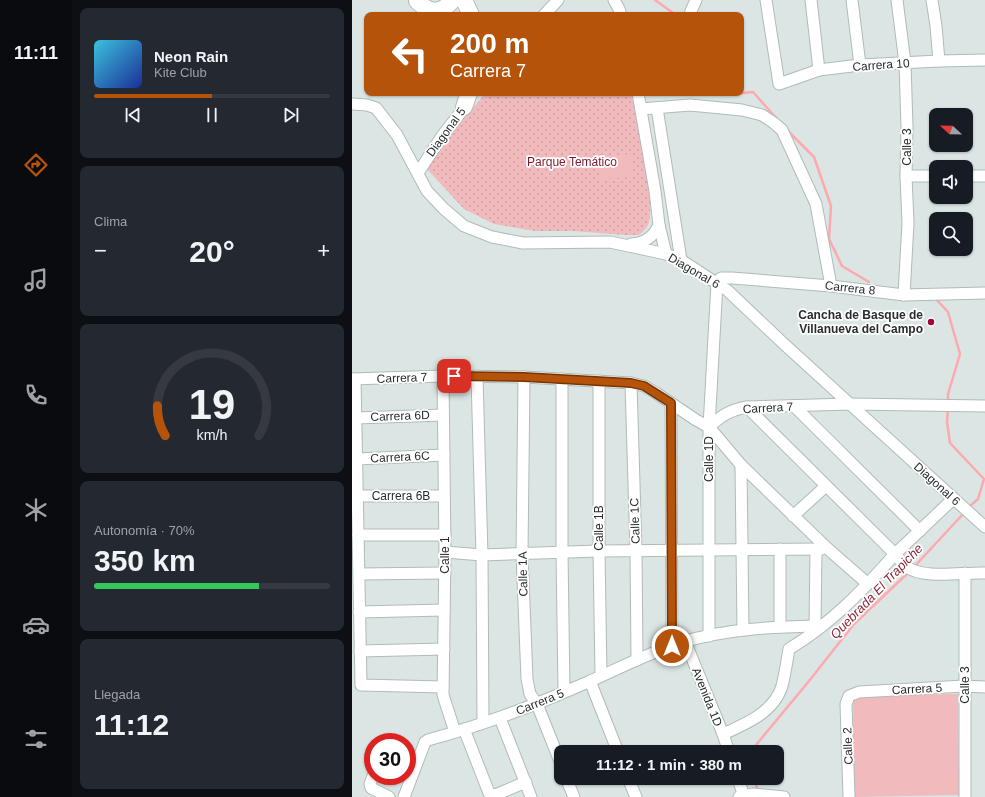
<!DOCTYPE html>
<html lang="es">
<meta charset="utf-8">
<style>
:root{--surface:#171b24;--page:#242831;--text:#f1f3f6;--muted:#9ea1a6;--line:#363941;--accent:#b45309}
body{margin:0;font-family:Arial,sans-serif;background:var(--page);color:var(--text);height:100vh;display:flex;flex-direction:column;font-size:15px;white-space:nowrap}
*{box-sizing:border-box;margin:0}
p{font-size:13px;color:var(--muted)}
.icon{flex:none;width:22px;height:22px;fill:none;stroke:currentColor;stroke-width:2;stroke-linecap:round;stroke-linejoin:round}
.map{position:relative;flex:1;overflow:hidden}
.details{display:flex;flex-direction:column;gap:8px;padding:8px;background:#0d0f14;width:280px}
.details>*{flex:none}
.guide{position:absolute;left:12px;top:12px;width:380px;height:84px;border-radius:8px;box-shadow:0 1px 3px #0004;background:#b45309;color:#fff;overflow:hidden}
.needle{width:26px;rotate:292deg}
.tools{position:absolute;left:577px;top:108px;display:grid;gap:8px}
.tools a{display:grid;place-items:center;width:44px;height:44px;border-radius:8px;background:var(--surface);box-shadow:0 1px 3px #0004;font-size:20px}
.speed{position:absolute;left:12px;top:733px;display:flex;gap:8px;font-size:20px;font-weight:700;text-align:center}
.speed>*{display:grid;place-content:center;width:52px;height:52px;border-radius:50%;background:var(--surface);box-shadow:0 1px 3px #0004;line-height:1}
.speed .limit{border:6px solid #d22;background:#fff;color:#111}
.pin{position:absolute;display:grid;place-items:center;width:34px;height:34px;color:#fff;margin:-17px;border-radius:8px;box-shadow:0 2px 6px #0006}
.me{position:absolute;width:44px;margin:-22px;rotate:0deg;stroke-linejoin:round;filter:drop-shadow(0 0 3px #0008)}
.turn{display:flex;align-items:center;gap:14px;height:84px;padding:0 20px;font-size:18px}
.turn .icon{width:52px;height:52px;stroke-width:2.5}
.turn b{display:block;font-size:28px;line-height:34px}
.big{font-size:30px;font-weight:700;line-height:1.1}
.details .widget{flex:1;display:flex;flex-direction:column;justify-content:center;gap:6px;min-width:0;padding:0 14px;border-radius:8px;background:var(--page)}
.details .dial{align-items:center;gap:0}
.dial svg{height:104px;overflow:visible;fill:none;stroke:var(--line);stroke-width:7;stroke-linecap:round;text-anchor:middle}
.dial text{fill:var(--text);stroke:none}
.song{display:flex;align-items:center;gap:12px}
.cover{width:48px;height:48px;border-radius:6px;background:linear-gradient(135deg,hsl(190 70% 55%),hsl(230 70% 35%))}
.played{height:4px;border-radius:2px;background:linear-gradient(90deg,var(--accent) 50%,var(--line) 50%)}
.keys{display:flex;justify-content:space-around;direction:ltr}
.heat{display:flex;justify-content:space-between;align-items:center;font-size:22px;direction:ltr}
.charge{height:6px;border-radius:3px;background:linear-gradient(90deg,#34c759 70%,var(--line) 0)}
.trip{position:absolute;left:202px;top:745px;width:230px;height:40px;border-radius:8px;background:var(--surface);box-shadow:0 1px 3px #0004;font-weight:700;line-height:40px;text-align:center}
main{display:flex;flex:1;min-height:0}
.menu{display:flex;flex-direction:column;width:72px;justify-content:space-around;align-items:center;background:#090b0e;color:var(--muted)}
.menu .icon{width:28px;height:28px}
.menu .on{color:var(--accent)}
.menu b{font-size:18px;color:var(--text)}
.map>svg:first-child{display:block}
</style>
<main>
<nav class="menu">
<b>11:11</b>
<svg class="icon on" aria-label="directions" viewBox="0 0 24 24"><path d="M12 3l9 9-9 9-9-9zM9 14v-3h6M13 9l2 2-2 2"/></svg>
<svg class="icon" aria-label="music" viewBox="0 0 24 24"><path d="M9 18V5l10-2v13"/><circle cx="6" cy="18" r="3"/><circle cx="16" cy="16" r="3"/></svg>
<svg class="icon" aria-label="phone" viewBox="0 0 24 24"><path d="M5 4h4l2 5-3 2q2 4 5 5l2-3 5 2v4C11 20 4 13 5 4z"/></svg>
<svg class="icon" aria-label="climate" viewBox="0 0 24 24"><path d="M12 3v18M4 7l16 10M4 17L20 7"/></svg>
<svg class="icon" aria-label="car" viewBox="0 0 24 24"><path d="M5 17H2v-5l4-1 3-4h7l3 4 3 1v5h-3M9 17h6M6 11h13"/><circle cx="7" cy="17" r="2"/><circle cx="17" cy="17" r="2"/></svg>
<svg class="icon" aria-label="filters" viewBox="0 0 24 24"><path d="M4 7h16M4 17h16"/><circle cx="9" cy="7" r="2"/><circle cx="15" cy="17" r="2"/></svg>
</nav>
<section class="details">
<div class="widget">
<div class="song"><i class="cover"></i><div><b>Neon Rain</b><p>Kite Club</p></div></div>
<div class="played"></div>
<div class="keys"><svg class="icon" aria-label="previous" viewBox="0 0 24 24"><path d="M18 5L8 12l10 7zM5 5v14"/></svg><svg class="icon" aria-label="pause" viewBox="0 0 24 24"><path d="M8 5v14M16 5v14"/></svg><svg class="icon" aria-label="next" viewBox="0 0 24 24"><path d="M6 5l10 7-10 7zM19 5v14"/></svg></div>
</div>
<div class="widget"><p>Clima</p>
<div class="heat"><a>−</a><b class="big">20°</b><a>+</a></div>
</div>
<div class="widget dial"><svg viewBox="0 0 100 80">
<path d="M14 69A42 42 0 1 1 86 69"/>
<path d="M14 69A42 42 0 0 1 8 46" stroke="#b45309"/>
<text x="50" y="56" font-size="32" font-weight="700">19</text>
<text x="50" y="72" font-size="11">km/h</text>
</svg></div>
<div class="widget"><p>Autonomía · 70%</p><b class="big">350 km</b><div class="charge"></div></div>
<div class="widget"><p>Llegada</p><b class="big">11:12</b></div>
</section>
<div class="map">
<svg width="633" height="797" viewBox="0 0 633 797">
<defs>
<pattern id="park-dots" width="8" height="8" patternUnits="userSpaceOnUse"><rect width="8" height="8" fill="#f1babd"/><path d="M2 2h.1M6 6h.1" fill="none" stroke="#cfa0a3" stroke-width="1.8" stroke-linecap="round"/></pattern>
</defs>
<rect width="100%" height="100%" fill="#dbe6e4"/>
<!-- park -->
<path fill="url(#park-dots)" d="M134 93H279C285 118 305 205 296 225 294 229 290 232 287 235H273L221 231H183L142 224 112 209 75 169 100 132Z"/>
<!-- garden -->
<g fill="#f1babd">
<polygon points="280,154 282,177 249,179 247,156"/>
<polygon points="606,694 607,795 502,797 501,696"/>
</g>
<g fill="none" stroke-linecap="round" stroke-linejoin="round">
<!-- stream -->
<g stroke="#ffa8ae" stroke-width="2.5">
<polyline points="303,0 324,15"/>
<polyline points="362,93 369,95 401,92 425,119"/>
<polyline points="435,130 462,157 479,206 477,239 490,266 517,282"/>
<polyline points="583,298 596,312 608,354 596,394 596,402"/>
<polyline points="596,408 595,422 598,443 632,479 626,499 617,507"/>
<polyline points="561,568 612,513"/>
<polyline points="403,752 404,745 457,681 502,624 558,571"/>
<polyline points="402,778 406,791"/>
</g>
<!-- minor casing -->
<g stroke="#b0bbb9" stroke-width="13">
<g id="minor">
<polyline points="262,0 267,9 269,15"/>
<polyline points="414,0 427,84 467,70 508,65 587,61 633,60"/>
<polyline points="459,0 467,70"/>
<polyline points="500,0 508,65"/>
<polyline points="545,0 553,63 555,127 554,176 556,223 552,295"/>
<polyline points="580,0 584,26 587,61"/>
<polyline points="192,15 206,0"/>
<polyline points="338,15 339,11 344,0"/>
<polyline points="286,93 303,191 307,225 314,254"/>
<polyline points="0,104 15,105 24,108 45,135 75,191 92,209 112,226 140,237 171,243 258,242 314,254 329,260 375,290 432,344 633,527"/>
<polyline points="305,108 329,260"/>
<polyline points="289,109 338,105 390,110 410,115 422,123 430,130 464,204 479,286"/>
<polyline points="66,173 90,136 116,103"/>
<polyline points="554,176 584,176"/>
<polyline points="614,176 633,176"/>
<path d="M279 244C292 243 301 238 307 225"/>
<polyline points="91,376 93,552 91,695 103,732"/>
<polyline points="125,376 130,555 131,723"/>
<polyline points="172,377 170,554 175,679 178,694 185,704 209,764"/>
<polyline points="0,379 91,376 172,377 279,383 292,386 304,393 344,420 357,427 389,465 476,549 516,584"/>
<polyline points="3,379 9,685 91,687"/>
<polyline points="210,379 210,552 212,692"/>
<polyline points="247,381 247,551 249,676"/>
<polyline points="279,383 284,551 285,660"/>
<polyline points="319,403 320,646"/>
<polyline points="442,406 568,531"/>
<polyline points="395,407 543,554 601,499"/>
<polyline points="4,418 91,415"/>
<path d="M357 427C370 415 378 410 395 407L498 404 633 406"/>
<polyline points="5,459 92,455"/>
<polyline points="389,465 391,630"/>
<polyline points="5,496 92,496"/>
<polyline points="441,516 474,486"/>
<polyline points="6,535 93,535"/>
<polyline points="93,552 130,555 247,551 470,549"/>
<polyline points="7,574 93,573"/>
<polyline points="7,612 92,610"/>
<polyline points="428,627 428,549"/>
<polyline points="357,636 357,427 365,283 369,278 380,278 479,286 552,295 633,293"/>
<polyline points="333,641 371,734 377,752"/>
<polyline points="8,651 92,649"/>
<polyline points="238,681 266,752"/>
<polyline points="148,718 179,797"/>
<polyline points="112,729 137,793 143,795 174,782"/>
<path d="M371 734C394 724 422 712 430 686 433 674 435 661 437 649 480 623 510 591 543 554 547 558 550 563 553 566 572 580 610 572 633 573"/>
<polyline points="21,776 18,784 19,788 37,797"/>
<polyline points="214,778 222,797"/>
<polyline points="276,778 284,797"/>
<polyline points="386,778 392,797"/>
<path d="M52 797 73 742 76 740C131 725 184 705 236 682 268 668 298 652 331 642 374 629 419 627 463 626L464 549"/>
<polyline points="387,797 401,794 432,797"/>
<polyline points="497,797 494,704 497,696 507,692 612,686 633,687"/>
<polyline points="613,797 613,573"/>
</g>
</g>
<!-- highway casing -->
<g stroke="#b0bbb9" stroke-width="18">
<g id="highway">
<polyline points="112,0 119,15"/>
<path d="M65 1C78 14 89 14 101 0"/>
<polyline points="112,107 117,93"/>
</g>
</g>
<!-- minor -->
<use href="#minor" stroke="#fff" stroke-width="11"/>
<!-- highway -->
<use href="#highway" stroke="#fff" stroke-width="16"/>
</g>
<g fill="none" stroke-linecap="round" stroke-linejoin="round">
<!-- route casing -->
<g stroke="#753606" stroke-width="10">
<polyline id="route" points="102,376 172,377 279,383 292,386 319,403 320,646"/>
</g>
<!-- route -->
<use href="#route" stroke="#b45309" stroke-width="7"/>
</g>
<!-- markers -->
<circle fill="#a30435" stroke="#fff" stroke-width="1.5" cx="579" cy="322" r="4"/>
<g text-anchor="middle" stroke-width="3.5" stroke-linejoin="round" paint-order="stroke">
<!-- street labels -->
<g font-size="12" fill="#282d2c" stroke="#fff">
<text transform="translate(529 65) rotate(-4)" y="4">Carrera 10</text>
<text transform="translate(94 132) rotate(-54)" y="4">Diagonal 5</text>
<text transform="translate(555 147) rotate(-90)" y="4">Calle 3</text>
<text transform="translate(342 271) rotate(30)" y="4">Diagonal 6</text>
<text transform="translate(498 288) rotate(6)" y="4">Carrera 8</text>
<text transform="translate(50 378) rotate(-2)" y="4">Carrera 7</text>
<text transform="translate(416 408) rotate(-3)" y="4">Carrera 7</text>
<text transform="translate(48 416) rotate(-2)" y="4">Carrera 6D</text>
<text transform="translate(48 457) rotate(-3)" y="4">Carrera 6C</text>
<text transform="translate(357 459) rotate(-90)" y="4">Calle 1D</text>
<text transform="translate(585 484) rotate(42)" y="4">Diagonal 6</text>
<text x="49" y="500">Carrera 6B</text>
<text transform="translate(283 521) rotate(-92)" y="4">Calle 1C</text>
<text transform="translate(247 528) rotate(-90)" y="4">Calle 1B</text>
<text transform="translate(93 555) rotate(-90)" y="4">Calle 1</text>
<text transform="translate(171 574) rotate(-91)" y="4">Calle 1A</text>
<text transform="translate(613 685) rotate(-90)" y="4">Calle 3</text>
<text transform="translate(565 689) rotate(-3)" y="4">Carrera 5</text>
<text transform="translate(355 697) rotate(68)" y="4">Avenida 1D</text>
<text transform="translate(188 702) rotate(-22)" y="4">Carrera 5</text>
<text transform="translate(496 746) rotate(-92)" y="4">Calle 2</text>
</g>
<!-- park labels -->
<g font-size="12" fill="#7d1a2e" stroke="#fff">
<text x="220" y="166">Parque Temático</text>
</g>
<!-- poi labels -->
<g font-size="12" font-weight="bold" fill="#282d2c" stroke="#fff" text-anchor="end">
<text x="571" y="319">Cancha de Basque de<tspan x="571" dy="14">Villanueva del Campo</tspan></text>
</g>
<!-- water labels -->
<g font-size="13" font-style="italic" fill="#8b2839" stroke="#fff">
<text transform="translate(524 591) rotate(-46)" y="5">Quebrada El Trapiche</text>
</g>
</g>
</svg>
<div class="tools">
<a><svg class="needle" viewBox="-14 -14 28 28"><path d="M0-13l5 13h-10z" fill="#e53935"/><path d="M0 13l5-13h-10z" fill="#9ea1a6"/></svg></a>
<a><svg class="icon" aria-label="sound" viewBox="0 0 24 24"><path d="M4 9h4l5-4v14l-5-4H4zM17 9q2 3 0 6"/></svg></a>
<a><svg class="icon" aria-label="search" viewBox="0 0 24 24"><circle cx="10" cy="10" r="6"/><path d="M15 15l6 6"/></svg></a>
</div>
<div class="speed"><div class="limit">30</div></div>
<div class="pin" style="left:102px;top:376px;background:#d93025"><svg class="icon" aria-label="arrive" viewBox="0 0 24 24"><path d="M6 21V4h12l-3 4 3 4H6"/></svg></div>
<svg class="me" style="left:320px;top:646px" viewBox="-20 -20 40 40"><circle r="17" fill="#b45309" stroke="#fff" stroke-width="3"/><path d="M0-11L8 9 0 5-8 9z" fill="#fff"/></svg>
<div class="trip">11:12 · 1 min · 380 m</div>
<div class="guide">
<div class="turn"><svg class="icon" aria-label="left" viewBox="0 0 24 24"><path d="M17 20v-9H6M10 6l-5 5 5 5"/></svg><div><b>200 m</b>Carrera 7</div></div>
</div>
</div>
</main>
